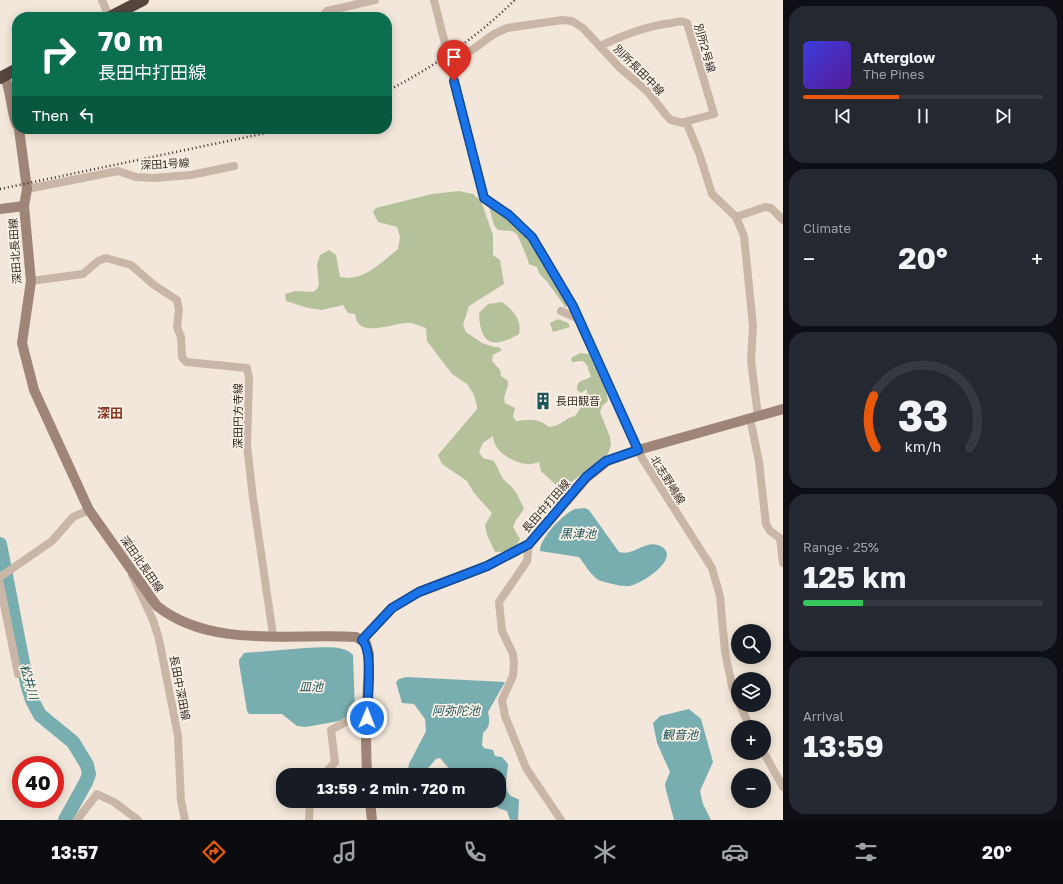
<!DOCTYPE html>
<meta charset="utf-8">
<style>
:root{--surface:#171b24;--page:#242831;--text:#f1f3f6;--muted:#9ea1a6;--line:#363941;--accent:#ea580c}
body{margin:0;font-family:"Golos Text","Noto Sans JP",sans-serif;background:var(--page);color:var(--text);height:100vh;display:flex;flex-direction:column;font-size:15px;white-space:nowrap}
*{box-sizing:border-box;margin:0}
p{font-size:13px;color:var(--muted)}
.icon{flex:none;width:22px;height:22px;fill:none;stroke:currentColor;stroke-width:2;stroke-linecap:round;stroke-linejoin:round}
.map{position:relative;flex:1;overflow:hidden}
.sheet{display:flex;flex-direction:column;gap:6px;padding:6px;background:#0d0f14;width:280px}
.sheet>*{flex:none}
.banner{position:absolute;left:12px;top:12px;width:380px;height:122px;border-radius:16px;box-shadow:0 2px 10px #0003;background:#0b6e4f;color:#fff;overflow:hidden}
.buttons{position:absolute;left:731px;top:624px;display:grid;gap:8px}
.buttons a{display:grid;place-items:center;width:40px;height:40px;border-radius:50%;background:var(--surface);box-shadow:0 2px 10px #0003;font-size:20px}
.speed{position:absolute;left:12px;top:756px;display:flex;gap:8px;font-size:20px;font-weight:700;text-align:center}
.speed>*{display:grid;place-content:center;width:52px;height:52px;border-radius:50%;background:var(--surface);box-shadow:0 2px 10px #0003;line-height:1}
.speed .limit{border:6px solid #d22;background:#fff;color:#111}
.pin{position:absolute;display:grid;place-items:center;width:34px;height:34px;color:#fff;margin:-41px -17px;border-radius:50% 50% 50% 0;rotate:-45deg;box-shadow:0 0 4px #0007}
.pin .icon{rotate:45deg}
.me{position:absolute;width:44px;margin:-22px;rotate:1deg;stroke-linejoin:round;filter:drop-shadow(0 0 3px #0008)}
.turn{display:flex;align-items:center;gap:14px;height:84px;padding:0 20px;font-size:18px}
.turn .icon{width:52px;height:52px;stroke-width:2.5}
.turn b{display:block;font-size:28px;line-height:34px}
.then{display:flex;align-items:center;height:38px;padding:0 20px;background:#0003;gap:8px;font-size:15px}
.big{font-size:30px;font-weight:700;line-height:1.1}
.sheet .widget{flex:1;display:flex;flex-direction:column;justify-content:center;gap:6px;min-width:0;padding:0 14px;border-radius:16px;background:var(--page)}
.sheet .dial{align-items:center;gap:0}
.dial svg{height:104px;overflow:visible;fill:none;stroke:var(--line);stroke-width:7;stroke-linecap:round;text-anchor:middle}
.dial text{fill:var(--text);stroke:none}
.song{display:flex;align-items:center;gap:12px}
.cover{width:48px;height:48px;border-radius:6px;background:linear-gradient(135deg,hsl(240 70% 55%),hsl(270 70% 35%))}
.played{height:4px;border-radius:2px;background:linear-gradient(90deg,var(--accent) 40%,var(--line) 40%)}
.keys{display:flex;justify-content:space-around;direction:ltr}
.heat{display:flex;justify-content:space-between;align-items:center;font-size:22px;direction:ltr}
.charge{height:6px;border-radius:3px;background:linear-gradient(90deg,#34c759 25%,var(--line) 0)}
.trip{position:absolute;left:276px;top:768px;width:230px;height:40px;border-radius:16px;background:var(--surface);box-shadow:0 2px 10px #0003;font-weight:700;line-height:40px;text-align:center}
.menu{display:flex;height:64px;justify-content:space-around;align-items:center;background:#090b0e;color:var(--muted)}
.menu .icon{width:28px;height:28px}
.menu .active{color:var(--accent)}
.menu b{font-size:18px;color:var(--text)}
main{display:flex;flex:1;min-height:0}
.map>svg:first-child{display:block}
</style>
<main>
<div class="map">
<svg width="783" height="820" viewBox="0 0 783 820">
<rect width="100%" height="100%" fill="#f2e7da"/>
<!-- green -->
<g fill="#b5c19a">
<path d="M459 191 473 194 481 201 493 235V255L500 260 504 284 469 306 463 325 466 332 482 343 494 347H499L502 350 493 355 492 361 500 370 501 376 508 381C509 389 502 395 505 403L515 408 513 417 516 421C529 420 538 418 549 427 560 427 565 418 575 416 581 407 587 400 587 389L581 393 577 390C577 379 582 382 591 377L587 365 583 361 572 362 571 358 580 353 589 354 606 391 608 401 602 406 600 412 610 437 611 445 608 454C595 465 579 475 566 487 560 493 564 503 552 505L545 499 557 486 541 471 539 462C535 463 530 465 527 464 513 463 493 451 493 436L483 443 479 452 483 458 494 461 503 479 511 486 517 494 524 509 516 520 513 527 520 539C515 551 508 552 495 552L487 535 485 525 492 513 474 493 467 481 442 464 438 455 477 409V405L473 393 467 384 452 374 427 341 426 328C419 326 413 322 405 323 391 324 357 339 355 314L348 313 343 305 322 310 308 308 286 301 285 294 295 291 313 292 317 289 319 284 317 265 320 255 329 250 336 255 340 277C364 282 380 263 398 249L400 237 397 227 378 222 373 212 376 208 432 194Z"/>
<path d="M489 207 508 218 528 238 567 303 566 308 548 283 539 273 537 267 529 264C526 253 521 244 517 234L512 231 498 230 494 225Z"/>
<path d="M502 302C513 310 522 320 519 334 493 349 480 345 479 313L488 304Z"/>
<polygon points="558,319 568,323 570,327 553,332 550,323"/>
</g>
<!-- water -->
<g fill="#79aeb0">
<path d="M585 508 589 510 619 552C633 557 648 537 662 547 681 559 640 585 629 586 623 587 601 582 597 579 590 574 584 563 579 557L540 551C539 539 564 513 575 509 578 509 582 508 585 508Z"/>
<path d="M305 648C320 648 343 644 353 655L355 712 339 721 306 727 297 726 282 714H249L247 711 239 663V660L244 653Z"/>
<path d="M406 677 505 682 488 712C490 722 490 726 483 733L482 745 484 748 493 750 495 756 502 757 508 764C508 771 503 789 510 795 513 798 516 797 519 800L518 820H510L507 811 498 808 492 801H499V775H464L450 770 440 758 436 759 422 775H407L409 764 426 731 425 719 414 704 402 703 396 682 399 679Z"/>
<polygon points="689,709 701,719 713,762 700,791 703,804 711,820 674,820 666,790 665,784 670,772 657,743 653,723 660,716"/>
</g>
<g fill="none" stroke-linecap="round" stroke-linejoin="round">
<!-- river -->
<polyline stroke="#79aeb0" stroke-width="14" points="0,544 27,684 32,700 40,715 73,742 87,765 89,774 86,782 65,820"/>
<!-- street -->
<g stroke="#cab6a6" stroke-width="8">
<polyline points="102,0 109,17"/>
<polyline points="434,0 484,198 509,215 532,237 573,306 642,458 712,568 720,596 725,652 732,686 738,701"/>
<polyline points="321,17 327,11 375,0"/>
<path d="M600 46C624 35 646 26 672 23 677 22 682 20 687 23L714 114 684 122"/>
<polyline points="450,66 494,34 507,28 562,20 572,21 583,28 619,67 648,92 666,115 671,120 687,124 699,153 712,194 736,217 744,236 753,326 751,360 758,416"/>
<polyline points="27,189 118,171 136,177 154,178 191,175 234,166"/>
<polyline points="736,217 765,207 771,208 783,220"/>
<polyline points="31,281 83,274 98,261 106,258 131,265 154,285 177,300 179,310 177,327 181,337 182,357 186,362 247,368 249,378 247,445 253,498 273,635"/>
<polyline points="561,311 579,319"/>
<polyline points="750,418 759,462 766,524 770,531 780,538 783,563"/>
<polyline points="529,544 527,561 499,602 502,631 513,654 514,663 513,676 502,700 505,716 526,768 561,820"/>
<polyline points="132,575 153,620 159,639 178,736 181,801 185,820"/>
<polyline points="0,577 52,541 73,517 89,510"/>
<polyline points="0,584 18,674"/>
<polyline points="740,705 750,727"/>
<polyline points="764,753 783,787"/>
<polyline points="328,775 328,770 335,762 331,730 353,718 367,706"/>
<polyline points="77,820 97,794 114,802 138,820"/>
<polyline points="309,820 310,804 318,801"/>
</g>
<!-- secondary -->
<g stroke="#9e8577" stroke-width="10">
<path d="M4 76C12 91 10 109 17 125"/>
<path d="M19 129 27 189 24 206 31 281 22 343 34 390 89 510 157 606C211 649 292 633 356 637L366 643 369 654 366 742 367 775"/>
<polyline points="0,209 24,206"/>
<polyline points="362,640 392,608 419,592 487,566 529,544 587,477 607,461 638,450 783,409"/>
<polyline points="370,801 372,820"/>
</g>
<!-- highway -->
<g stroke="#57463e" stroke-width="12">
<polyline points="110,17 143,0"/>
<polyline points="0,78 17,69"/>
</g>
<!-- rail -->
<g stroke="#362c27" stroke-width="2.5" stroke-dasharray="1 3" stroke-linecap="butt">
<path d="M387 91C434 67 477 37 515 0"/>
<polyline points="0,189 285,129"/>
</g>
</g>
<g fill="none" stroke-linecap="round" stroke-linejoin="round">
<!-- route casing -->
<g stroke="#114b97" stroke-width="10">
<path id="route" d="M367 718C367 701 374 651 362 640L392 608 419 592 487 566 529 544 586 477 606 461 638 450 573 306 532 237 509 215 484 198 454 81"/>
</g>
<!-- route -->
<use href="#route" stroke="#1a73e8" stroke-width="7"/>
</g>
<!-- icons -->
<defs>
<g id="building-bare" transform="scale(1.38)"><path d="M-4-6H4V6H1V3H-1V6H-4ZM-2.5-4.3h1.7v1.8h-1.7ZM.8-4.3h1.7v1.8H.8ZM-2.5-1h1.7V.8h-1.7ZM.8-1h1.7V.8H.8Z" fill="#1c5558" stroke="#faf1e7" stroke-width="2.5" paint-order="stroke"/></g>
</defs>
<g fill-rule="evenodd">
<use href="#building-bare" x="543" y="401"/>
</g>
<g text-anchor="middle" stroke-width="3.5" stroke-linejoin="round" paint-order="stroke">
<!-- street labels -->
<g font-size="11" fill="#362c27" stroke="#faf1e7">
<text transform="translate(705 48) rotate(74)" y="4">別所2号線</text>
<text transform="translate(639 70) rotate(45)" y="4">別所長田中線</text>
<text transform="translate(165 164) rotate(-3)" y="4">深田1号線</text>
<text transform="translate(15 251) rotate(-94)" y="4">深田北長田線</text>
<text transform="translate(238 416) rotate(-90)" y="4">深田円方寺線</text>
<text transform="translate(668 480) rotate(58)" y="4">北志野嶋線</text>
<text transform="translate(546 506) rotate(-49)" y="4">長田中打田線</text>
<text transform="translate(142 564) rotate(55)" y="4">深田北長田線</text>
<text transform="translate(180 688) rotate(79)" y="4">長田中深田線</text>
</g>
<!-- poi labels -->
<g font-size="11" fill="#362c27" stroke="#faf1e7" text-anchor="start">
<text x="556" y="405">長田観音</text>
</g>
<!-- water labels -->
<g font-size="12" font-style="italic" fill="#1c5558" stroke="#faf1e7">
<text x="578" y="538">黒津池</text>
<text transform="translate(29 682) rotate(74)" y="4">松井川</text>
<text x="311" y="691">皿池</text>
<text x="456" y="715">阿弥陀池</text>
<text x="680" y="739">観音池</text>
</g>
<!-- quarter labels -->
<g font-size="13" font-weight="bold" fill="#87361f" stroke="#faf1e7">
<text x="110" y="418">深田</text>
</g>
</g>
</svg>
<div class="buttons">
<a><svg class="icon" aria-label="search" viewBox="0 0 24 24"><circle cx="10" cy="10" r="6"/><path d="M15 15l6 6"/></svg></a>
<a><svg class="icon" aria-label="layers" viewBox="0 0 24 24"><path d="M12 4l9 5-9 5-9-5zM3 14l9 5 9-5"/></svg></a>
<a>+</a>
<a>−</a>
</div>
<div class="speed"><div class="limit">40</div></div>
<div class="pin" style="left:454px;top:81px;background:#d93025"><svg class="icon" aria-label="arrive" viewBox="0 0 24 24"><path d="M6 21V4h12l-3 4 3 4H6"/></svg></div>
<svg class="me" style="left:367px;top:718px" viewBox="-20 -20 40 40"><circle r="17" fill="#1a73e8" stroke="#fff" stroke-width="3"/><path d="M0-11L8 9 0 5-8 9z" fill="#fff"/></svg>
<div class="trip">13:59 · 2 min · 720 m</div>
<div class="banner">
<div class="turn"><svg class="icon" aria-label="right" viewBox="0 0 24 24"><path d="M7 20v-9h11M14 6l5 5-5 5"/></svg><div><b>70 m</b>長田中打田線</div></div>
<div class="then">Then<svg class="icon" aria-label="left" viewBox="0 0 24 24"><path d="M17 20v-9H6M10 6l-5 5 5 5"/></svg></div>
</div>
</div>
<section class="sheet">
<div class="widget">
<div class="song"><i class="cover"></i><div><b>Afterglow</b><p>The Pines</p></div></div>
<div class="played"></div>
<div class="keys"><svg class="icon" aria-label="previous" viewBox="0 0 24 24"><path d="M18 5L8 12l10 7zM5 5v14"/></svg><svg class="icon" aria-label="pause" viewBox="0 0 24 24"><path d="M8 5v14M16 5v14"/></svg><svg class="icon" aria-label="next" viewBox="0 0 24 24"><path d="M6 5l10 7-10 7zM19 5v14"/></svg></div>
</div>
<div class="widget"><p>Climate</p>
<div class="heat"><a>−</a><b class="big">20°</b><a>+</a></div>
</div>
<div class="widget dial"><svg viewBox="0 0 100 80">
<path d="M14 69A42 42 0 1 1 86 69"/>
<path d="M14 69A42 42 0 0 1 12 29" stroke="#ea580c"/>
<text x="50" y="56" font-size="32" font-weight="700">33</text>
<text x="50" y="72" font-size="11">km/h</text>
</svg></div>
<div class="widget"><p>Range · 25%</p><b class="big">125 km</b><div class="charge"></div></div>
<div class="widget"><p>Arrival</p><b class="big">13:59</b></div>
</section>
</main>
<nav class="menu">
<b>13:57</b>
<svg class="icon active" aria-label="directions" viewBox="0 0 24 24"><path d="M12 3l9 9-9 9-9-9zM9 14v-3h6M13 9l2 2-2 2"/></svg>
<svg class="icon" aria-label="music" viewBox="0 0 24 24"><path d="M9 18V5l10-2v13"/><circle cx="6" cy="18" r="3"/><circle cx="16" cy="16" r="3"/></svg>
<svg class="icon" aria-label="phone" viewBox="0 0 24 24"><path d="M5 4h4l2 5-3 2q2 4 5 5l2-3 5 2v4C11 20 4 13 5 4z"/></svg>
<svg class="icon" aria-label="climate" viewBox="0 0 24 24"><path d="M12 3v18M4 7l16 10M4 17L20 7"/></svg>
<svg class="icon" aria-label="car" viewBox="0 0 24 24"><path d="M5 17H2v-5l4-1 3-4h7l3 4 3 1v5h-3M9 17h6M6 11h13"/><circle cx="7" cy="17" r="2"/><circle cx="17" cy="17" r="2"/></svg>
<svg class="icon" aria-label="filters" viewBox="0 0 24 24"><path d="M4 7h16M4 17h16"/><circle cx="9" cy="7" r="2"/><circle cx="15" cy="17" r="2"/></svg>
<b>20°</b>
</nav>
